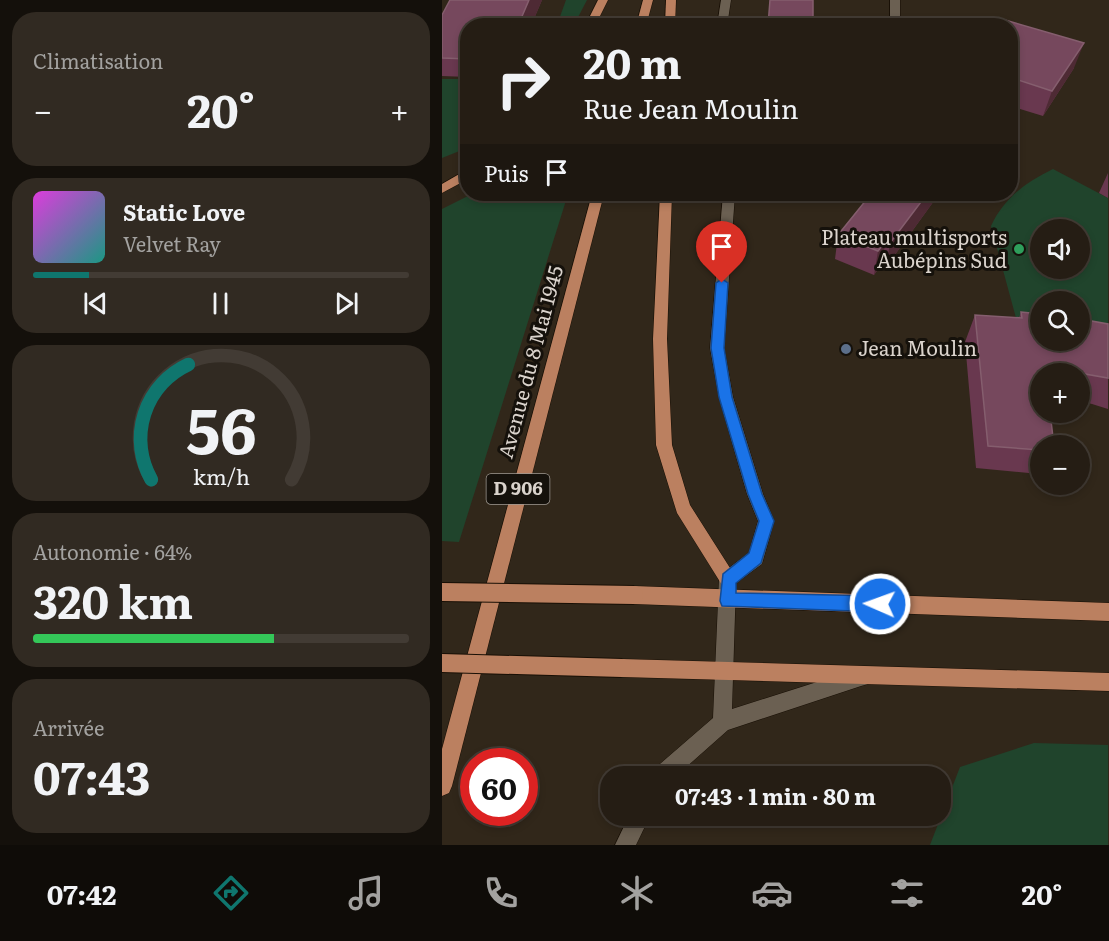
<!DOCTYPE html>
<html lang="fr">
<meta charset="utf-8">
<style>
:root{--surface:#251d14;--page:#312a22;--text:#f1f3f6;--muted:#a3a2a0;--line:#423b34;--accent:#0f766e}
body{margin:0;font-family:Literata,serif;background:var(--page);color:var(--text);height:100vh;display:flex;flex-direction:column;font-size:22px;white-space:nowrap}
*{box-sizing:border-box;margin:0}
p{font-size:20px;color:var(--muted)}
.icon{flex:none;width:33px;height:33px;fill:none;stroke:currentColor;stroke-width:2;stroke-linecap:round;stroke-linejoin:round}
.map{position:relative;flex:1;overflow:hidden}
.sheet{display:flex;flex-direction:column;gap:12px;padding:12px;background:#14100b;width:442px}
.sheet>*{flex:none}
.hud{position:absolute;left:18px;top:18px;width:558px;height:183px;border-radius:24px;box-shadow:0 3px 9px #0003,0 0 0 2px var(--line);background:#251d14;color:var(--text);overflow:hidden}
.controls{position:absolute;left:588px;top:219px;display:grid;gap:12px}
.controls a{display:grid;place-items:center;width:60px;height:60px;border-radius:50%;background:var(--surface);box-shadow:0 3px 9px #0003,0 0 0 2px var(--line);font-size:30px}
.speed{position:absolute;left:18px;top:748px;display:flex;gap:12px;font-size:30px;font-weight:700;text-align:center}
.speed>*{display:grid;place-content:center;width:78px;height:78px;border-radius:50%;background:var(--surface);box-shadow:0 3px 9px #0003,0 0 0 2px var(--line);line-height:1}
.speed .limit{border:9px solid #d22;background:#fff;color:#111}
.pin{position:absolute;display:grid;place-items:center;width:51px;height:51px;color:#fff;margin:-62px -26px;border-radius:50% 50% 50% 0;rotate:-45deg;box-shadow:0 0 6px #0007}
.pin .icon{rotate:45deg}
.me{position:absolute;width:66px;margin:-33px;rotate:272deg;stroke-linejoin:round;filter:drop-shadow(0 0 4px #0008)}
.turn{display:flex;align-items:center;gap:21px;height:126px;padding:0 24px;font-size:27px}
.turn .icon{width:78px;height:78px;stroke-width:2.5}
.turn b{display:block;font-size:42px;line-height:51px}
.then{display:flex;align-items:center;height:57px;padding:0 24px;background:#0003;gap:12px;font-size:22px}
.big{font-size:45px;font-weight:700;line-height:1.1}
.sheet .card{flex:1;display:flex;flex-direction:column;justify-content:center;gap:9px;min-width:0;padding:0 21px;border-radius:24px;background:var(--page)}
.sheet .dial{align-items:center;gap:0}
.dial svg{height:156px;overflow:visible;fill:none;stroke:var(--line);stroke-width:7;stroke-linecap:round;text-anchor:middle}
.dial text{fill:var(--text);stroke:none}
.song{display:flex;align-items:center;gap:18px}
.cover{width:72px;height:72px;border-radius:9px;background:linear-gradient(135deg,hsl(300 70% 55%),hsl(170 70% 35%))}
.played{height:6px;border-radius:3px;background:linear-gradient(90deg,var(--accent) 15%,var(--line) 15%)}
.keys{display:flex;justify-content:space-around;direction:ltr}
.heat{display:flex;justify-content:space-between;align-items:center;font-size:33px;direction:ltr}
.charge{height:9px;border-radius:4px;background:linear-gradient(90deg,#34c759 64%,var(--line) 0)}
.trip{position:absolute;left:158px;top:766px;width:351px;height:60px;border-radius:24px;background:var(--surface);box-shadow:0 3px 9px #0003,0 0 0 2px var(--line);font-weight:700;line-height:60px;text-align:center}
.tab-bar{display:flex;height:96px;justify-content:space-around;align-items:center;background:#0f0c08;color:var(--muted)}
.tab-bar .icon{width:42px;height:42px}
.tab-bar .on{color:var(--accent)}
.tab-bar b{font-size:27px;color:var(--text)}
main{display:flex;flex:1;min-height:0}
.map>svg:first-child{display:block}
</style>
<main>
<section class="sheet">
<div class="card"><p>Climatisation</p>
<div class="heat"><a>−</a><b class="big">20°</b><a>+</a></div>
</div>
<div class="card">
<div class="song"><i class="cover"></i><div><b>Static Love</b><p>Velvet Ray</p></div></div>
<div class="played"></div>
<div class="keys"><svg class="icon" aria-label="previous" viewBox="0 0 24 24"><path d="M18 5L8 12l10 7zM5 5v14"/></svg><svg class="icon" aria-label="pause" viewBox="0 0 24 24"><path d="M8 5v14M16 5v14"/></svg><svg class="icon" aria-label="next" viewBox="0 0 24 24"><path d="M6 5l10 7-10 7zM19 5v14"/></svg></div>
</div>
<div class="card dial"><svg viewBox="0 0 100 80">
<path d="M14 69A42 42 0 1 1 86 69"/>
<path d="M14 69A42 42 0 0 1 33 10" stroke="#0f766e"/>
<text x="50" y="56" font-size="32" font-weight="700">56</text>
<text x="50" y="72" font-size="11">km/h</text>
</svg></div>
<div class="card"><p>Autonomie · 64%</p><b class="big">320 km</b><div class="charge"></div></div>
<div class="card"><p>Arrivée</p><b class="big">07:43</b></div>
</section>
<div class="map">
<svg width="667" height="845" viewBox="0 0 667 845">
<rect width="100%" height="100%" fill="#31271a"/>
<!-- green -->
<g fill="#20442c" fill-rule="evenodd">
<polygon points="124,0 145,0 132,25 115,25"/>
<polygon points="0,79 26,79 25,148 0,158"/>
<path d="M611 169 666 198V354L580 340 549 226C562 198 584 182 611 169ZM598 230H638V268H598ZM598 302H638V340H598Z"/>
<polygon points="30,194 126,194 17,542 0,541 0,209"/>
<polygon points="592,743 666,745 666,845 488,845 518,767"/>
</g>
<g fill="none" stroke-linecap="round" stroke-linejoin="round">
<!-- minor casing -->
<g stroke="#180f05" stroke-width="1">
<g id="minor">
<polygon points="279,0 289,0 285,26 275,26"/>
<rect x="448" y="0" width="10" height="26"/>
<polygon points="281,194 293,194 282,348 291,397 321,494 332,521 320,564 294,583 290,709 419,668 426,670 428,677 426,684 419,686 286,730 233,777 208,777 211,770 271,718 277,579 280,573 307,553 316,521 305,494 277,397 268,348"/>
<polygon points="187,816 208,816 194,845 173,845"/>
</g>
</g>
<!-- major casing -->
<g stroke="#180f05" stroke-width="1">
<g id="major">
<polygon points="156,0 166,0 153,26 143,26"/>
<polygon points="201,0 211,0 204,26 194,26"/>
<polygon points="224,0 234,0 233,26 223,26"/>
<polygon points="26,169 26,179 0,193 0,184"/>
<polygon points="150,194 162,194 10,786 7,793 0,796 0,749"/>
<polygon points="218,194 230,194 225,339 230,445 248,505 295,579 292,585 286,587 280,585 235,513 214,445 211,339"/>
<polygon points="192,586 667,603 667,621 192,604 186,601 183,595 186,589"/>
<polygon points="180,659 667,673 667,691 180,677 174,674 171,668 174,662"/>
</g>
</g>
<!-- minor -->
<use href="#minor" fill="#6b6052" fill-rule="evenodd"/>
<!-- major -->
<use href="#major" fill="#bb8060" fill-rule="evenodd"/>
<!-- major-bridge casing -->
<g stroke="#180f05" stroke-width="20" stroke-linecap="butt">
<g id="major-bridge">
<polyline points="0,592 192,595"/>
<polyline points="0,663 180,668"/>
</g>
</g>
<!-- major-bridge -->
<use href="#major-bridge" stroke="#bb8060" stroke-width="18"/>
</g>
<!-- wall -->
<g fill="#69384f">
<polygon points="100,0 91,21 26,26 26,77 0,76 0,15"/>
<polygon points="568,26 632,68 601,116 568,106"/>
<polygon points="666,173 666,198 657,193"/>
<polygon points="429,194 497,194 444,267 439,265 432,275 393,259 396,235"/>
<polygon points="579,312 666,324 666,409 650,404 638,401 638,374 598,374 598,472 597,474 534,468 523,342 533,315 577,318"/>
</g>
<!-- shaded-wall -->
<g fill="#4e2a34">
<polygon points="87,0 100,0 89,26 78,21"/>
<polygon points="642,43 632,68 601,116 610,91"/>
<polygon points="485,194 497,194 444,267 448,243"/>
<polygon points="444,241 439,265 432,275 436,251"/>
</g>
<!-- building -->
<g fill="#76485d" stroke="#855e6e" stroke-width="1.5">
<polygon points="8,0 87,0 78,21 104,22 102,26 26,26 26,59 0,58 0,15"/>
<polygon points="328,0 371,0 371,26 326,26"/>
<polygon points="556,18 642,43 610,91 570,78 568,81 568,26 550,26"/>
<polygon points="429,194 485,194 448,243 444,241 436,251 396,235"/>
<polygon points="579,312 598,314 598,340 638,340 638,319 666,324 666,378 603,367 604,374 598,374 598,412 608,412 612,446 598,446 598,450 546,446 533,315 580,318"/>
</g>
<!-- route -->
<polygon fill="#1a73e8" stroke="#114b97" stroke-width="1.5" points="280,279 286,283 282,348 290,397 320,494 332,521 319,563 294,583 294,593 438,596 443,598 446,604 443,609 438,612 280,606 278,601 281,574 307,553 317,521 306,494 277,397 269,348 274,283"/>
<!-- markers -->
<circle fill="#2e9e5b" stroke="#15110b" stroke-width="2" cx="577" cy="249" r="6"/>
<circle fill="#5c6f8a" stroke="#15110b" stroke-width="2" cx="404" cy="349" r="6"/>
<g text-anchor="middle" stroke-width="6" stroke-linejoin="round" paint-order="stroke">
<!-- shield labels -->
<rect fill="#15110b" stroke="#9f9992" stroke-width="1.5" x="44.5" y="474" width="63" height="30" rx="4.5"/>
<g font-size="18" font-weight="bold" fill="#dad3cc">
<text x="76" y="495">D 906</text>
</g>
<!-- poi labels -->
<g font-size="20" fill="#dad3cc" stroke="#15110b" text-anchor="end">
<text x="565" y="245">Plateau multisports<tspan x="565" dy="23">Aubépins Sud</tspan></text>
<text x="416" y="356" text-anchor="start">Jean Moulin</text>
</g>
<!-- street labels -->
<g font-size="20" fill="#dad3cc" stroke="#15110b">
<text transform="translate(89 362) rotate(-75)" y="7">Avenue du 8 Mai 1945</text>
</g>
</g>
</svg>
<div class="controls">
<a><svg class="icon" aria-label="sound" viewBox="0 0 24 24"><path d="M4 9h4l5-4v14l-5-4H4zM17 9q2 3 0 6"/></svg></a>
<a><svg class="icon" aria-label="search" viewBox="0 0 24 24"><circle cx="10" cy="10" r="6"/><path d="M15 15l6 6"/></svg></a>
<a>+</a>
<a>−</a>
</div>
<div class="speed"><div class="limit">60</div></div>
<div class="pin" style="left:280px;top:283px;background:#d93025"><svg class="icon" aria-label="arrive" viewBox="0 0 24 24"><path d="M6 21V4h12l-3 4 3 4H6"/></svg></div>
<svg class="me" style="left:438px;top:604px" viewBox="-20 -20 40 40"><circle r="17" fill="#1a73e8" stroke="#fff" stroke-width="3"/><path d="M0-11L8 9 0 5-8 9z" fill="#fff"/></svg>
<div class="trip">07:43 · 1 min · 80 m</div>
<div class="hud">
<div class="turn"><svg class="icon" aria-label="right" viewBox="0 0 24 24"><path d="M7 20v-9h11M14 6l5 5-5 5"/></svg><div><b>20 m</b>Rue Jean Moulin</div></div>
<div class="then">Puis<svg class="icon" aria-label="arrive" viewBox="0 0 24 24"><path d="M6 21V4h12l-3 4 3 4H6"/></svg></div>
</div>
</div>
</main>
<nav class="tab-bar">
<b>07:42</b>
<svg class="icon on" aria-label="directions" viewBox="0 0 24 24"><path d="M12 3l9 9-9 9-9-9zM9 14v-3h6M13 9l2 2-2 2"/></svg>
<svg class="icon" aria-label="music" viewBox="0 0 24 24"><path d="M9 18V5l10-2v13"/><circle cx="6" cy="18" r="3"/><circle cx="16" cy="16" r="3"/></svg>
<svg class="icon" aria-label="phone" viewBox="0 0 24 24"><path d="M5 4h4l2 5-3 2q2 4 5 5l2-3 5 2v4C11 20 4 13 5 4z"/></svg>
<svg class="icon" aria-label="climate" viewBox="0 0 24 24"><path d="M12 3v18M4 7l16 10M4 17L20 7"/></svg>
<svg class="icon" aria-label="car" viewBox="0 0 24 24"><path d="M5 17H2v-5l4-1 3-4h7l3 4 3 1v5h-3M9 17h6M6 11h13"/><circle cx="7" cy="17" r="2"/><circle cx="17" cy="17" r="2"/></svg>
<svg class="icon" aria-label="filters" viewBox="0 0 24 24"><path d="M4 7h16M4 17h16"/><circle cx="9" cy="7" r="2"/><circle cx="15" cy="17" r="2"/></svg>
<b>20°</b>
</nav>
